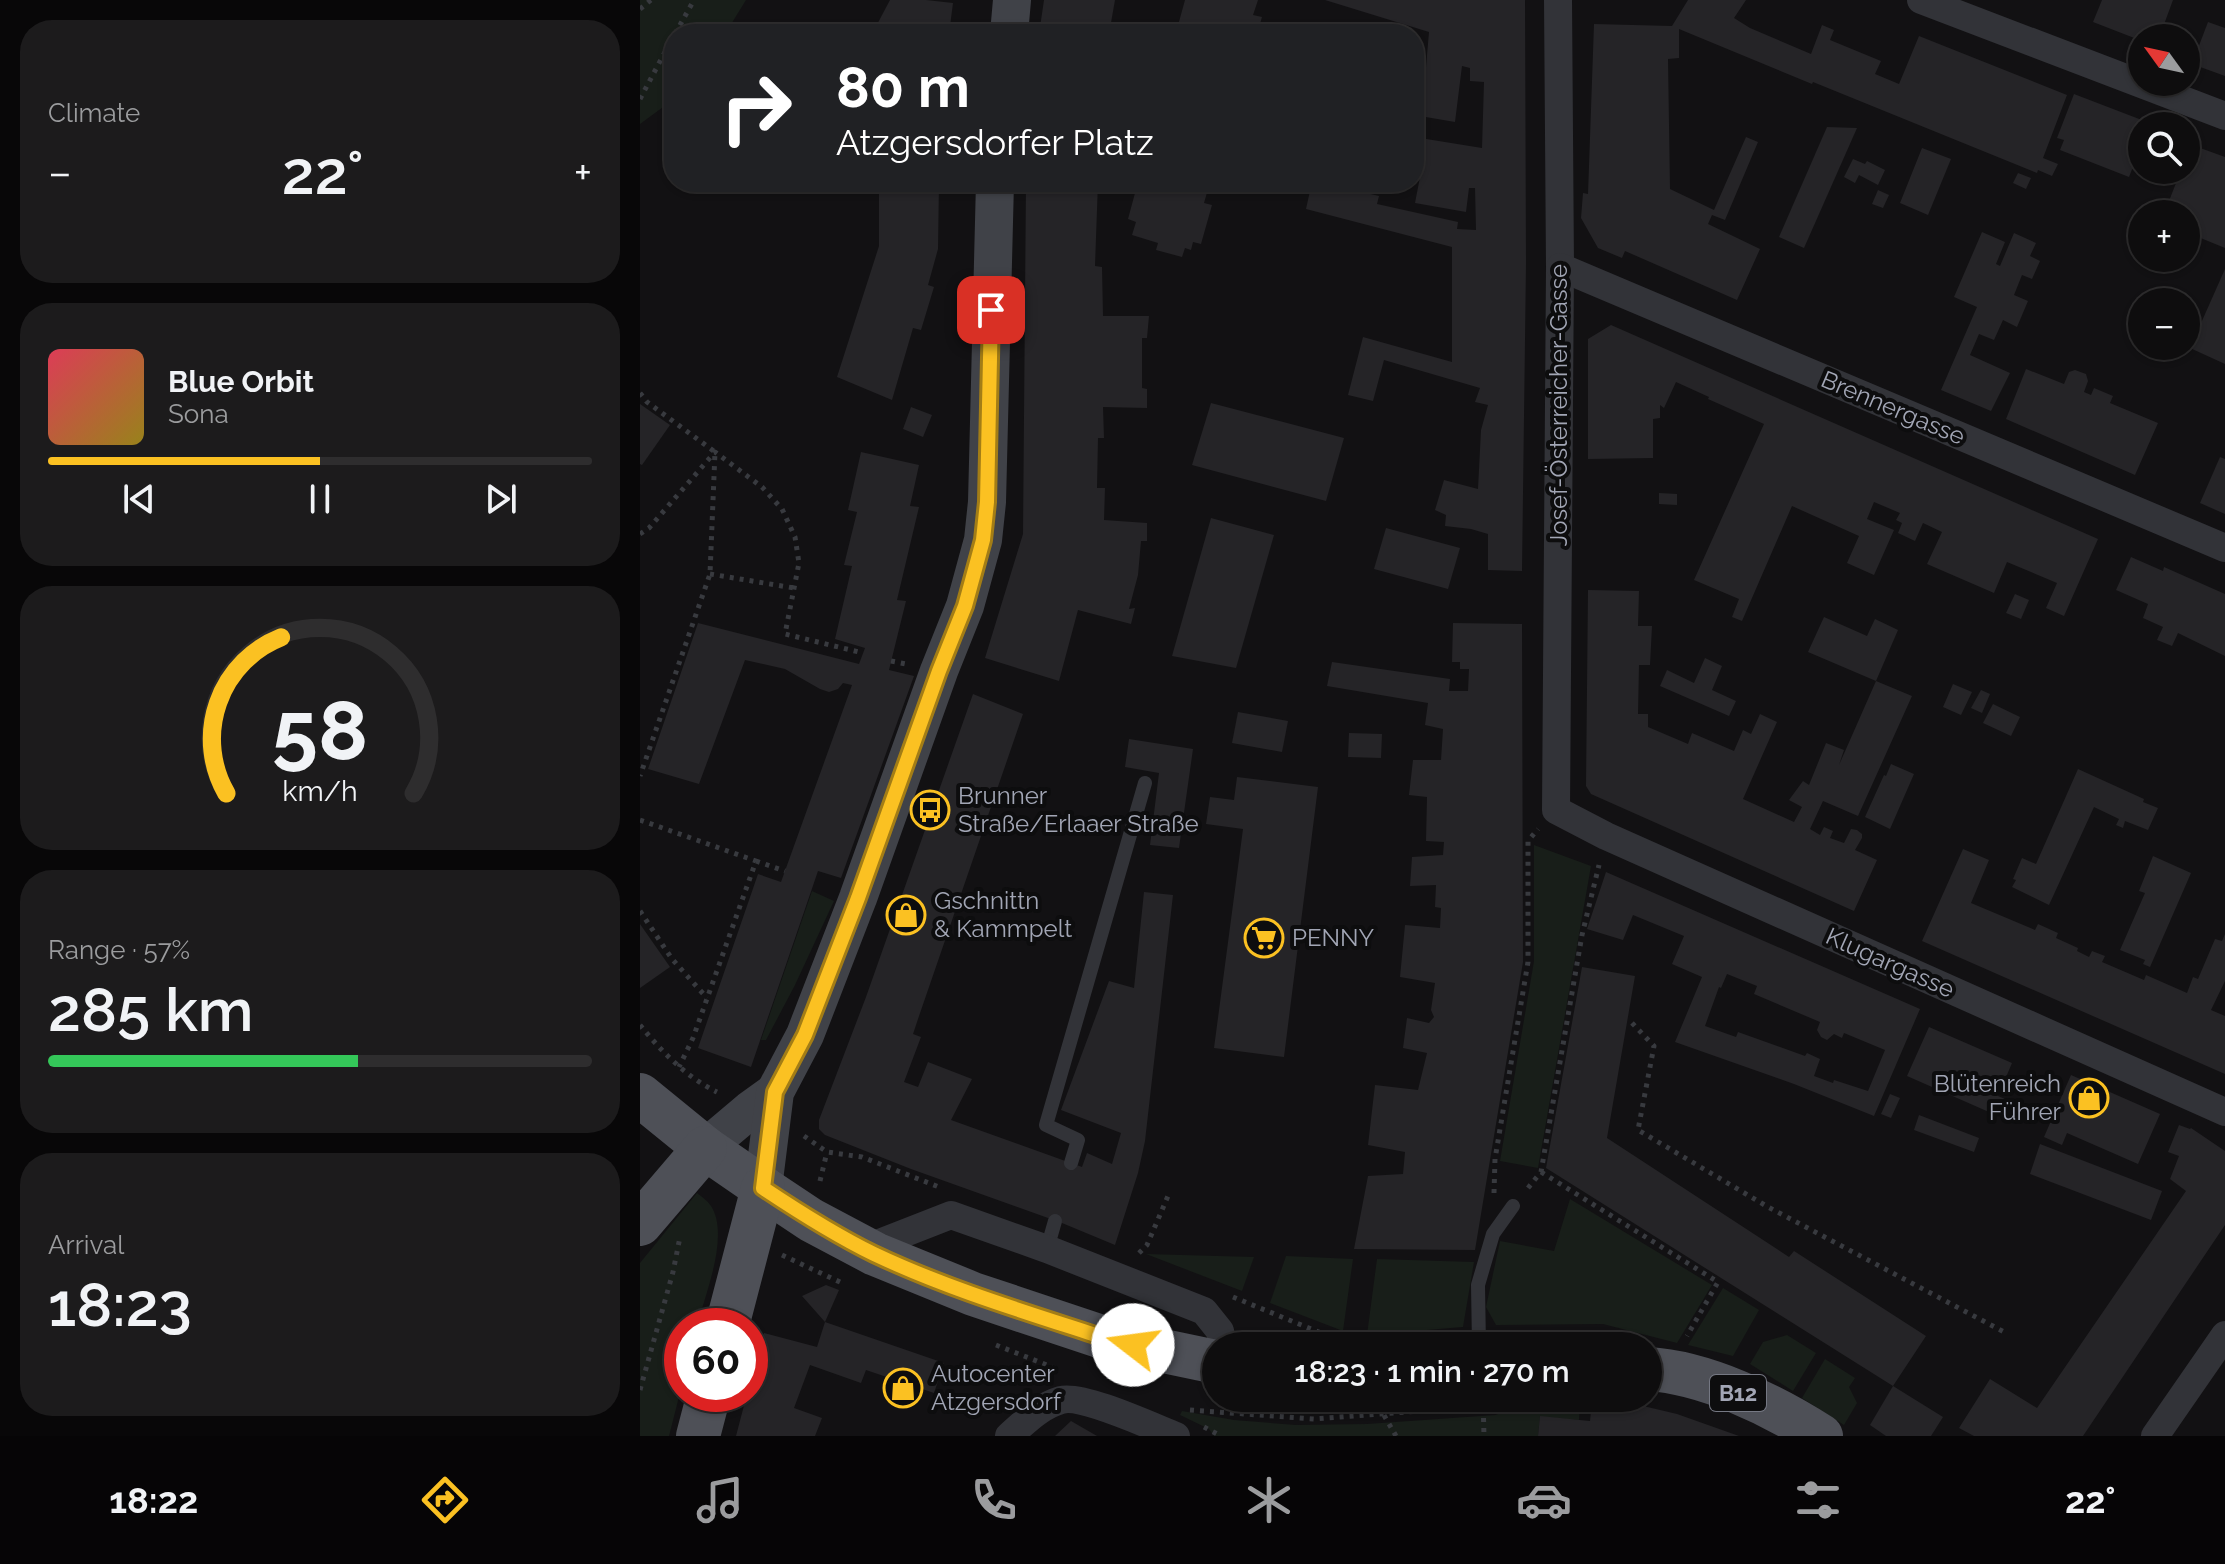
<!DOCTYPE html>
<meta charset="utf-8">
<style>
:root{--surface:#0e0d0e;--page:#1c1b1c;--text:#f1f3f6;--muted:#9b9c9e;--line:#2e2d2e;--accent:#fbc122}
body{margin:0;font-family:Raleway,sans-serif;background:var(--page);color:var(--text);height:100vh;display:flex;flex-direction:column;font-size:30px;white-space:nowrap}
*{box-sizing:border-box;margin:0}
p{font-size:26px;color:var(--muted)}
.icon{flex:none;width:44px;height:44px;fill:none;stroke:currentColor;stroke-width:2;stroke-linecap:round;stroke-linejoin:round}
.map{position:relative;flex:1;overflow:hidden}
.drawer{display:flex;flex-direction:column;gap:20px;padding:20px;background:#080708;width:640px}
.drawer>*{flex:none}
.banner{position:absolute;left:24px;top:24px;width:760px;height:168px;border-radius:32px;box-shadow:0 2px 6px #0004,0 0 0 2px var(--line);background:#202124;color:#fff;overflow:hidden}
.needle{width:52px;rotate:303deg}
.tools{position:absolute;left:1488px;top:24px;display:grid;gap:16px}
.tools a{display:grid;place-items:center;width:72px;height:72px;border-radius:50%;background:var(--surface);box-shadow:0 2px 6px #0004,0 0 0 2px var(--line);font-size:40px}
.speed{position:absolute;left:24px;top:1308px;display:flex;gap:16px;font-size:40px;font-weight:700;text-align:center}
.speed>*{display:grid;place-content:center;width:104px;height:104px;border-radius:50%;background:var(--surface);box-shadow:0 2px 6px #0004,0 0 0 2px var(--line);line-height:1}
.speed .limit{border:12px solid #d22;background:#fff;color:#111}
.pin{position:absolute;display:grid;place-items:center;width:68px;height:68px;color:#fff;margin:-34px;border-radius:16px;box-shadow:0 4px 12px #0006}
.me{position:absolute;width:88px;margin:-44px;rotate:285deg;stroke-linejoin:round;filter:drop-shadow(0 0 6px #0008)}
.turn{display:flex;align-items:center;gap:28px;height:168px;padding:0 40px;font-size:36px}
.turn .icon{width:104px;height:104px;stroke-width:2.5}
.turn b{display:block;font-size:56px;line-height:68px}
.big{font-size:60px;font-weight:600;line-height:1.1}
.drawer .tile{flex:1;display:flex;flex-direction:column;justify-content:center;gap:12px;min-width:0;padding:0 28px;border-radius:32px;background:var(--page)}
.drawer .dial{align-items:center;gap:0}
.dial svg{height:208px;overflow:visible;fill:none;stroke:var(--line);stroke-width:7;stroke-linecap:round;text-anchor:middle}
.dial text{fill:var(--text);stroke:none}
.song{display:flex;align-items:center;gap:24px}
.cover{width:96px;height:96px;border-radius:12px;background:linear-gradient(135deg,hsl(350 70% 55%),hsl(50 70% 35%))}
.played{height:8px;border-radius:4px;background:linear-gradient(90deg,var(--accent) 50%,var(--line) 50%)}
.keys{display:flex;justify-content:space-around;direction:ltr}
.heat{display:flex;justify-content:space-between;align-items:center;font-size:44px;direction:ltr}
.charge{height:12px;border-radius:6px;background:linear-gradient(90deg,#34c759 57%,var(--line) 0)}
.trip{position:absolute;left:562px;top:1332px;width:460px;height:80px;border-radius:40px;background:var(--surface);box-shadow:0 2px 6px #0004,0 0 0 2px var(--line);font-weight:600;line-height:80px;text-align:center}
.tabs{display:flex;height:128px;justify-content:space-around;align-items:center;background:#060506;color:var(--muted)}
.tabs .icon{width:56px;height:56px}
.tabs .current{color:var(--accent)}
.tabs b{font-size:36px;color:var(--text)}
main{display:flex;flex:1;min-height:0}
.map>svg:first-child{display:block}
</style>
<main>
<section class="drawer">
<div class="tile"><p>Climate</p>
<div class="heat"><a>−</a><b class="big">22°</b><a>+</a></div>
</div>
<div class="tile">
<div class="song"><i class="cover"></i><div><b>Blue Orbit</b><p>Sona</p></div></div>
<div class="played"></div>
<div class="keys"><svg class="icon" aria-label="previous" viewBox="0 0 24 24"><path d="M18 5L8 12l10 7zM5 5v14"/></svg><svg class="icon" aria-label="pause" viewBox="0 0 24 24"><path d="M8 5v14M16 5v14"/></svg><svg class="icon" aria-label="next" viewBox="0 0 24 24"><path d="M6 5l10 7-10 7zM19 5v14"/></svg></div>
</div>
<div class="tile dial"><svg viewBox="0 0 100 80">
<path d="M14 69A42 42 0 1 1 86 69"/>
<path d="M14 69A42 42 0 0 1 35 9" stroke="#fbc122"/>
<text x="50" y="56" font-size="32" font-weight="700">58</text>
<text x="50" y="72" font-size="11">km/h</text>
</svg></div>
<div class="tile"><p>Range · 57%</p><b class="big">285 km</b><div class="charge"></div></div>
<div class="tile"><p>Arrival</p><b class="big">18:23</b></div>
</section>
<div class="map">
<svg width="1585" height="1436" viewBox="0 0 1585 1436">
<rect width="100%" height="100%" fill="#121113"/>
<!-- green -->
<g fill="#181e19">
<polygon points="0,0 106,0 85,34 34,34 34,99 0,124"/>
<polygon points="894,845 951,866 898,1168 860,1161 894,961"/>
<polygon points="172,891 194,901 155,985 126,1040 121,1040"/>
<path d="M57 1193C62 1197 68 1201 71 1206 90 1235 65 1295 57 1326H42V1385L29 1436H0V1263Z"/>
<polygon points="930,1199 1072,1285 1037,1343 963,1324 856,1325 846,1307 860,1241 914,1251"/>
<polygon points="506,1254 614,1257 602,1291"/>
<polygon points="646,1256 713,1259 703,1331 630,1303"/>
<polygon points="737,1259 834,1262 823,1327 727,1335"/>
<polygon points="1083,1288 1119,1310 1093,1356 1048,1345"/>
<polygon points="1147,1335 1176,1353 1153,1391 1110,1364 1123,1342"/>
<polygon points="1185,1359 1215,1378 1209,1387 1217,1403 1204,1425 1162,1398"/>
<polygon points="902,1400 940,1401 939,1420 900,1417 898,1436 574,1436 569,1429 540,1415 542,1411 594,1420 656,1425 727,1424 855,1415"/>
</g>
<!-- building -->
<g fill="#252427" fill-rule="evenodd">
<polygon points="250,0 286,0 313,3 309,34 232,34"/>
<polygon points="404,0 475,0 469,34 399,34"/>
<polygon points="545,0 618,0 613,15 622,17 617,34 544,34 544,31 537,29"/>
<polygon points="685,0 885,0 886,263 882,571 848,570 848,534 831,529 805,526 806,515 795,510 804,480 838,489 841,430 848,405 835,402 840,388 744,360 733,401 708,395 723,337 812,362 812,247 666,209 672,182 679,182 739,196 737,204 818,222 817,229 836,230 835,188 829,188 826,212 775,203 780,177 774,176 774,137 842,148 844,82 830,81 830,68 822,66 815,122 774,115 774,65 786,67 789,32"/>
<polygon points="1048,0 1106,0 1094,18 1110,28 1171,54 1182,25 1194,30 1190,40 1241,61 1235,74 1259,84 1279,36 1427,95 1403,158 1418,164 1412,176 1398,170 1397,173 1173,82 1172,84 1039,29 1039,58 1028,59 1030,189 1074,210 1106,137 1118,142 1085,220 1072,215 1068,224 1120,249 1097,300 985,251 982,258 958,248 941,218 943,193 948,194 954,24 1032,26"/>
<polygon points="1462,0 1533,0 1519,38 1502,38 1502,41 1453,22"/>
<polygon points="1568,22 1585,28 1585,76 1552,64"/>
<polygon points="1434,94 1507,122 1506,126 1502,126 1502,144 1489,177 1420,150 1424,140 1417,138"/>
<polygon points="1187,127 1217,128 1164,248 1139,237"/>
<polygon points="1552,145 1585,157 1585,248 1546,232 1546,214 1524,214 1541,170 1546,170 1546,159"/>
<polygon points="1282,148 1311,159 1288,215 1260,203"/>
<polygon points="1213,159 1225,164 1227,161 1245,170 1238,185 1219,175 1215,183 1204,177"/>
<polygon points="1378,173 1391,178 1386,189 1373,183"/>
<polygon points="239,182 299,182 298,249 288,285 294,287 281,330 273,328 252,400 197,377 239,246"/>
<polygon points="386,182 458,182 455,266 462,267 463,316 509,316 507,338 502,338 502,388 507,389 507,408 463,407 464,438 458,438 457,488 465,488 464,520 507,523 507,541 501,541 498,575 489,609 495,608 491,624 438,610 419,681 345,658 383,534"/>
<polygon points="498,182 570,182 564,203 572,205 561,244 553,242 551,250 545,248 542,257 516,250 518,243 492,235 496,222 488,219"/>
<polygon points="1238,190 1249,195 1243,208 1232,204"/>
<polygon points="1497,217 1502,219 1502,243 1489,238"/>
<polygon points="1342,232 1365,242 1356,264 1360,266 1374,233 1396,243 1390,256 1400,261 1392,279 1382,275 1374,295 1388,301 1377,327 1363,320 1354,340 1339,334 1330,355 1370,373 1351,411 1301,390 1337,307 1314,297"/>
<polygon points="1585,269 1585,364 1550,348"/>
<polygon points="971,325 1458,539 1424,616 1406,608 1417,583 1367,562 1354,593 1287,564 1302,532 1283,523 1275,541 1258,533 1262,523 1256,520 1260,513 1234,502 1227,519 1254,530 1234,575 1207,563 1219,536 1152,506 1102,621 1092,617 1099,599 1054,580 1124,424 1068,399 1069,397 1036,382 1024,408 1020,405 1020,418 1013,419 1013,458 948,459 948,339"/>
<polygon points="1386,369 1424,384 1429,372 1435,370 1446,374 1448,381 1444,392 1451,395 1454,388 1473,396 1470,403 1518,423 1495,475 1366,419"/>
<polygon points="571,403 704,438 686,501 552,465"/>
<polygon points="0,404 30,425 2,465 0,464"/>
<polygon points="271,407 292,415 283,437 263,429"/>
<polygon points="221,452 279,465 270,506 279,507 257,600 266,601 249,670 274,676 201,878 178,871 111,1067 58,1048 118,874 141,882 212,685 203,683 198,689 189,692 180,689 145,669 105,660 59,784 8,769 58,623 219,664 225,648 195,639 212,566 204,565 217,512 208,510"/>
<polygon points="1580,457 1585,459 1585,514 1560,503"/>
<polygon points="1019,493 1037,494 1037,505 1019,504"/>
<polygon points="571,518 634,535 596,668 532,656"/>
<polygon points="746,528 820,548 808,589 734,569"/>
<polygon points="1491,557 1523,571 1524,567 1585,594 1585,656 1538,633 1532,646 1517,640 1523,627 1503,618 1508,604 1476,590"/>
<polygon points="948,590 999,591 998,626 1012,626 1010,665 999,665 998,714 1008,714 1008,727 1048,744 1052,733 1094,751 1103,730 1111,734 1120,714 1137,722 1103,799 1154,822 1162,807 1149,800 1163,781 1169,785 1186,743 1204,750 1199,765 1236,681 1272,696 1218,816 1183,801 1170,829 1180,835 1184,827 1193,831 1190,838 1204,843 1211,829 1217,830 1222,834 1222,838 1215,850 1237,860 1214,911 951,794 946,786"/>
<polygon points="1375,594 1389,600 1381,619 1366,613"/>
<polygon points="1184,617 1227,636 1235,619 1258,630 1236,681 1168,652"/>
<polygon points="813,623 882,624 883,962 835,1250 714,1249 728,1176 763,1174 765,1152 728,1145 735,1085 778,1090 787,1053 763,1048 767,1018 789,1023 794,1017 791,1010 795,983 760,977 765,925 800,928 801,908 795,907 796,885 770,886 772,857 803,855 804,842 786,841 787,797 769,795 773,760 801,760 803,729 785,725 788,703 687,686 692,662 810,679 809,691 828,691 829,669 820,669 820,662 812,662"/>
<polygon points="1065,658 1082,666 1072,690 1096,701 1089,716 1020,686 1027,670 1054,683"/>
<polygon points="1313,684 1332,692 1321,715 1303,707"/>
<polygon points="1341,690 1350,694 1342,713 1331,708"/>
<polygon points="333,694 383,714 278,1019 273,1034 281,1037 264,1082 278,1087 288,1062 332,1079 311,1120 442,1167 447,1153 472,1164 481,1133 421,1110 469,981 494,988 504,892 533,895 505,1141 498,1173 475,1245 422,1223 271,1169 185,1135 179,1129 179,1120 226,997"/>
<polygon points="1353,704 1380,717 1371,736 1343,723"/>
<polygon points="598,712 648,721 642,752 592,743"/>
<polygon points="709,733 742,734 741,758 708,757"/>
<polygon points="489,739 553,749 539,848 510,845 519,773 485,767"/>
<polygon points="1251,764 1274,774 1250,829 1225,817 1244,775 1246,776"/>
<polygon points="1438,769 1504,799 1503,802 1518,808 1508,830 1485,821 1483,828 1476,825 1479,819 1454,807 1409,905 1372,887 1376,880 1373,879 1382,858 1396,864"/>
<polygon points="597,777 678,787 644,1057 574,1048 603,829 566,824 570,797 594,800"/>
<polygon points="1323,849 1349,860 1331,903 1395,930 1398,924 1418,933 1416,938 1438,948 1437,951 1449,957 1452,951 1465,956 1462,962 1504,980 1506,975 1547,993 1553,977 1558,979 1575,939 1582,941 1585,934 1585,981 1571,1010 1585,1016 1585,1074 1282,941"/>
<polygon points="1513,856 1551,873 1510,967 1503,964 1505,960 1480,950 1505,893 1499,891"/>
<path d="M966 872 1280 1009 1234 1116 1154 1084 1035 1042 1062 977 1032 964 1044 936 993 915 983 940 947 929ZM1087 974 1117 986 1114 994 1180 1022 1177 1030 1181 1037 1187 1040 1194 1034 1202 1038 1204 1033 1245 1050 1228 1091 1194 1080 1193 1083 1174 1076 1180 1059 1167 1053 1165 1056 1098 1032 1096 1037 1065 1026 1079 987 1081 988Z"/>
<polygon points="0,924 30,967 0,988"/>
<polygon points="942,967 995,976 967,1138 1149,1257 1154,1251 1286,1336 1253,1386 906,1168"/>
<polygon points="1289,1027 1372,1063 1358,1096 1365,1099 1358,1116 1267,1076"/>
<polygon points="1431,1075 1520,1114 1498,1164 1427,1133 1422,1145 1404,1137"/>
<polygon points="1250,1094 1260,1098 1251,1118 1241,1114"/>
<polygon points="1279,1115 1339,1138 1334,1152 1274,1130"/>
<polygon points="1539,1125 1550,1129 1551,1128 1585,1151 1585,1225 1443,1436 1334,1436 1319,1428 1350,1379 1397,1408 1546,1191 1530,1179 1539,1156 1528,1152"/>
<polygon points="1400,1144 1522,1191 1511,1220 1390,1174"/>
<polygon points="186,1285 199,1290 185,1322 304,1363 294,1393 226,1370 221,1383 170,1365 154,1408 182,1418 175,1436 96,1436 107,1394 110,1394 110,1384 124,1333 177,1347 185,1322 162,1296"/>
<polygon points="1253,1386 1303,1417 1291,1436 1246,1436 1230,1425"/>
<polygon points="952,1401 999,1405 1037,1414 1099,1436 898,1436 900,1416 950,1421"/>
<polygon points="431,1421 457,1436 415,1436"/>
</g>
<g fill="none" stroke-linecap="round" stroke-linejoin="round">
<!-- path -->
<g stroke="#383a3f" stroke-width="5" stroke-dasharray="4 6" stroke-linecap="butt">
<polyline points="0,9 11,0"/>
<polyline points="35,34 54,0"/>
<polyline points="0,99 34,35"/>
<polyline points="0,393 7,402 75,452 70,574 0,776"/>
<polyline points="0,534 9,528 75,452 122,487 142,509 155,537 159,563 145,634 223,653"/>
<polyline points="70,574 154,588"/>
<polyline points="251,661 266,664"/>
<polyline points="0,820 116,861 53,1038 39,1067"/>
<polyline points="116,861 145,871"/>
<polyline points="0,911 32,959 67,998"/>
<polyline points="992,1023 1014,1046 998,1130 1128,1207 1366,1333"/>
<path d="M0 1025C21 1051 46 1077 77 1092"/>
<polyline points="164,1136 187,1152 222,1157 299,1187"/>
<polyline points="901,1172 1078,1282 1047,1336"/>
<polyline points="180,1181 187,1152"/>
<polyline points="888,1188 901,1172 942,935 959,865"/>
<polyline points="854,1193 855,1159 888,962 888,841 898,829"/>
<polyline points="499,1253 507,1245 528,1196"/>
<polyline points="142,1255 202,1283"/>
<polyline points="593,1297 698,1340 703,1346"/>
<polyline points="356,1345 417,1369"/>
<polyline points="0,1390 33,1272 40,1237"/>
<polyline points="734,1398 756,1436"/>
<polyline points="843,1398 844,1436"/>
<polyline points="550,1410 674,1419 844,1406"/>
<polyline points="564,1427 581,1436"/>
</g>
<!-- lane -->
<g stroke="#323338" stroke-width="14">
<polyline points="431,1163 438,1140 406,1125 505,783"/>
<polyline points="407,1249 415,1221"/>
<polyline points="839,1346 838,1285 853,1234 873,1206"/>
</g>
<!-- street -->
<g stroke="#323338" stroke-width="28">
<polyline points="918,0 920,267 916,810 966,836 1585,1112"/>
<polyline points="1281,0 1585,116"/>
<polyline points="920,267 1585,548"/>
<polyline points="224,1249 311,1215 407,1249 564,1311 580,1331 583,1346"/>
<path d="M369 1436C385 1422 400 1406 421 1400 442 1394 513 1427 536 1436"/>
<polyline points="1515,1436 1585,1335"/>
</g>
<!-- secondary -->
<g stroke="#404248" stroke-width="38">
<polyline points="369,34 372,0"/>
<polyline points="65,1148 110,1110 135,1092"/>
<polyline points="123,1188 135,1092 165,1035 218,898 299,671 325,606 343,540 347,502 355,182"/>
</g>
<!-- primary -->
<g stroke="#4e5057" stroke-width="44">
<polyline points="0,1095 65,1148 123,1188 171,1220 235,1254 333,1294 471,1340 576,1362"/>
<polyline points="0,1224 65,1148"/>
<polyline points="87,1326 123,1188"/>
<path d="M1008 1369C1064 1372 1133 1405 1181 1436"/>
<polyline points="58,1436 69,1394"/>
</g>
</g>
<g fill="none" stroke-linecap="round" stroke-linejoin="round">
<!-- route casing -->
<g stroke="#a37d16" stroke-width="20">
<path id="route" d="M351 310 347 502 343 540 325 606 299 671 218 898 165 1035 135 1092 123 1188C159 1212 195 1235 234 1254 310 1290 392 1314 471 1340L493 1345"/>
</g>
<!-- route -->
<use href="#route" stroke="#fbc122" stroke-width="14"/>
</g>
<!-- icons -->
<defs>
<g id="bus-ring" transform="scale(2)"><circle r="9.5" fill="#0d0d0e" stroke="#fbc122" stroke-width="1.5"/><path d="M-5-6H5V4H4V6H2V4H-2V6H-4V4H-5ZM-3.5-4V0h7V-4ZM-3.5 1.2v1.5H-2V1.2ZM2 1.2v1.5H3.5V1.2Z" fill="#fbc122"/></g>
<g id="shop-ring" transform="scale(2)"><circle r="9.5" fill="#0d0d0e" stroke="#fbc122" stroke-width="1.5"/><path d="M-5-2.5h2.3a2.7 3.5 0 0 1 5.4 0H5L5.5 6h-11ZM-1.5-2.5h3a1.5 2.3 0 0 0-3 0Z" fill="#fbc122"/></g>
<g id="supermarket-ring" transform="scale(2)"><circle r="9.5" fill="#0d0d0e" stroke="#fbc122" stroke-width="1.5"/><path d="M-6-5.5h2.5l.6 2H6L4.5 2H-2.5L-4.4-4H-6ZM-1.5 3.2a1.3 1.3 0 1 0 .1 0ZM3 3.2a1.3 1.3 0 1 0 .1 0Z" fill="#fbc122"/></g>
</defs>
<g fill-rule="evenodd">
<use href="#bus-ring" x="290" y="810"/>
<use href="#shop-ring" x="266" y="915"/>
<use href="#supermarket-ring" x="624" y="938"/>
<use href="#shop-ring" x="1449" y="1098"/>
<use href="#shop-ring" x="263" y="1388"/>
</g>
<g text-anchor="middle" stroke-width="8" stroke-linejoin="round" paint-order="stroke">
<!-- shield labels -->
<rect fill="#0d0d0e" stroke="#757883" stroke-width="2" x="1070" y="1375" width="56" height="36" rx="6"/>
<g font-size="22" font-weight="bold" fill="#a2a6b5">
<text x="1098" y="1401">B12</text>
</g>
<!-- street labels -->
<g font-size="24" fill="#a2a6b5" stroke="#0d0d0e">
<text transform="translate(919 405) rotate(-90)" y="8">Josef-Österreicher-Gasse</text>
<text transform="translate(1253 408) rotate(23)" y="8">Brennergasse</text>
<text transform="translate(1250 963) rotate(24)" y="8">Klugargasse</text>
</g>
<!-- poi labels -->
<g font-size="24" fill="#a2a6b5" stroke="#0d0d0e" text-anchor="start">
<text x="318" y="804">Brunner<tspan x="318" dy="28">Straße/Erlaaer Straße</tspan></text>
<text x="294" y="909">Gschnittn<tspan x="294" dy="28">&amp; Kammpelt</tspan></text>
<text x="652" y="946">PENNY</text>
<text x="1421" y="1092" text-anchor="end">Blütenreich<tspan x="1421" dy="28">Führer</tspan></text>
<text x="291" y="1382">Autocenter<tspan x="291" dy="28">Atzgersdorf</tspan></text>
</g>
</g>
</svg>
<div class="tools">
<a><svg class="needle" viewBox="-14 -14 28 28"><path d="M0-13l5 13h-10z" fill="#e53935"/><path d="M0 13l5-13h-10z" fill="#9b9c9e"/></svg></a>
<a><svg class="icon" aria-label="search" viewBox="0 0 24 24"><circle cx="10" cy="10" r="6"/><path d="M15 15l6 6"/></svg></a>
<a>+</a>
<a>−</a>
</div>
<div class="speed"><div class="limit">60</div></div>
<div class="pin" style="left:351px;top:310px;background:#d93025"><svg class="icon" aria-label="arrive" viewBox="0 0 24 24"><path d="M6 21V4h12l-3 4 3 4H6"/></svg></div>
<svg class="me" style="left:493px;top:1345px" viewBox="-20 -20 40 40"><circle r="19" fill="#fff"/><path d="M0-13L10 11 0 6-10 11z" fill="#fbc122"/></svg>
<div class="trip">18:23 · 1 min · 270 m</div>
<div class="banner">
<div class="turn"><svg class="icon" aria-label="right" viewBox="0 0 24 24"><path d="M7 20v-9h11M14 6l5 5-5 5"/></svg><div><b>80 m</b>Atzgersdorfer Platz</div></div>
</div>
</div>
</main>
<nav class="tabs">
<b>18:22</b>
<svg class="icon current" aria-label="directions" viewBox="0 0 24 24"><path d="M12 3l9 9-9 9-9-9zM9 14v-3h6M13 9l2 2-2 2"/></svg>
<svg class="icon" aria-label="music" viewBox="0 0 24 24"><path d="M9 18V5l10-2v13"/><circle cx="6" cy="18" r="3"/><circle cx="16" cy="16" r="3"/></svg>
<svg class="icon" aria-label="phone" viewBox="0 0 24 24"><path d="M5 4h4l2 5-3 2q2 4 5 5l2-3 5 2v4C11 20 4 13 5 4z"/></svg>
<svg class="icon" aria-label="climate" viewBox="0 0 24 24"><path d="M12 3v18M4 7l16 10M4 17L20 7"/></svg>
<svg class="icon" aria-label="car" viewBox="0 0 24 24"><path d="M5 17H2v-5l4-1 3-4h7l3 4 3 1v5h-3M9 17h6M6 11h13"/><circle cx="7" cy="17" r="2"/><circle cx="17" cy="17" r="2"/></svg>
<svg class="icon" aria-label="filters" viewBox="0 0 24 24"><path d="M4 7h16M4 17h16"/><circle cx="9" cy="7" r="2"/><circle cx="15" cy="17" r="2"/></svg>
<b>22°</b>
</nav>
